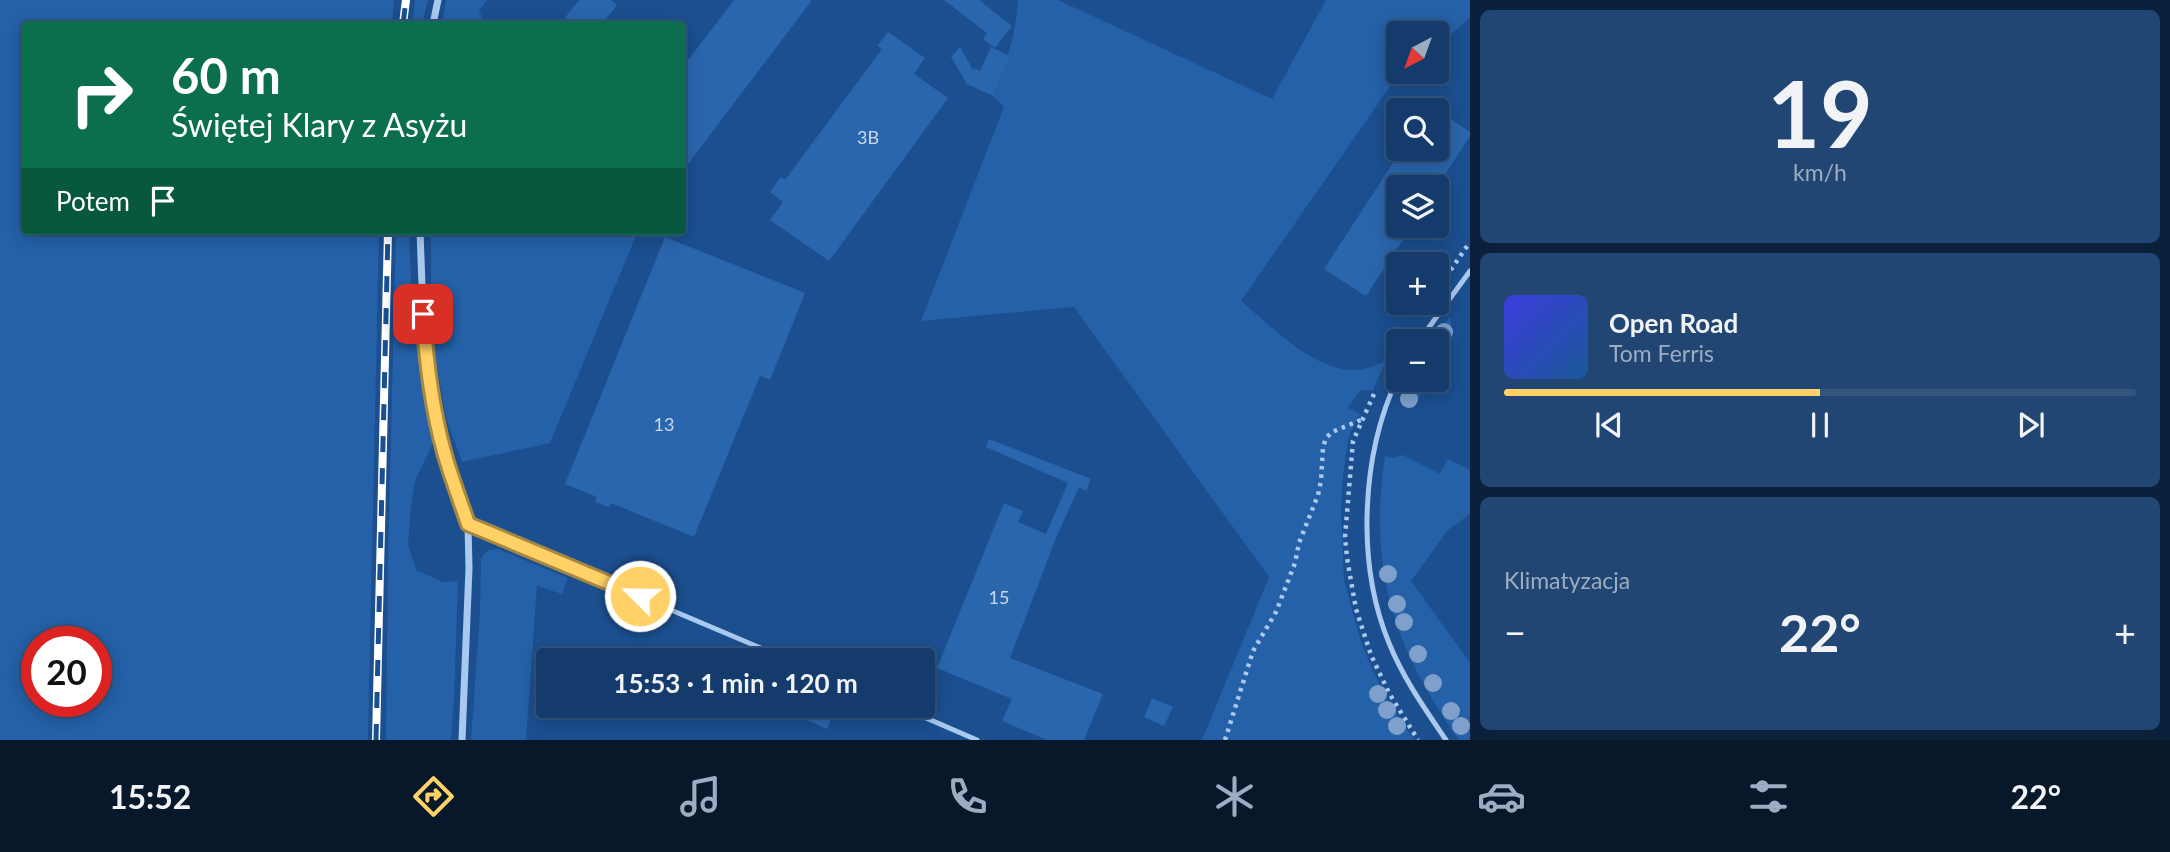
<!DOCTYPE html>
<html lang="pl">
<meta charset="utf-8">
<style>
:root{--surface:#143b6b;--page:#214673;--text:#f1f3f6;--muted:#9dadc1;--line:#33557e;--accent:#ffd166}
body{margin:0;font-family:Lato,sans-serif;background:var(--page);color:var(--text);height:100vh;display:flex;flex-direction:column;font-size:26px;white-space:nowrap}
*{box-sizing:border-box;margin:0}
p{font-size:23px;color:var(--muted)}
.icon{flex:none;width:38px;height:38px;fill:none;stroke:currentColor;stroke-width:2;stroke-linecap:round;stroke-linejoin:round}
.map{position:relative;flex:1;overflow:hidden}
.sheet{display:flex;flex-direction:column;gap:10px;padding:10px;background:#0b203b;width:700px}
.sheet>*{flex:none}
.hud{position:absolute;left:21px;top:21px;width:665px;height:214px;border-radius:7px;box-shadow:0 4px 18px #0003,0 0 0 2px var(--line);background:#0b6e4f;color:#fff;overflow:hidden}
.needle{width:46px;rotate:221deg}
.buttons{position:absolute;left:1386px;top:21px;display:grid;gap:14px}
.buttons a{display:grid;place-items:center;width:63px;height:63px;border-radius:7px;background:var(--surface);box-shadow:0 4px 18px #0003,0 0 0 2px var(--line);font-size:35px}
.speed{position:absolute;left:21px;top:626px;display:flex;gap:14px;font-size:35px;font-weight:700;text-align:center}
.speed>*{display:grid;place-content:center;width:91px;height:91px;border-radius:50%;background:var(--surface);box-shadow:0 4px 18px #0003,0 0 0 2px var(--line);line-height:1}
.speed .limit{border:10px solid #d22;background:#fff;color:#111}
.pin{position:absolute;display:grid;place-items:center;width:60px;height:60px;color:#fff;margin:-30px;border-radius:14px;box-shadow:0 4px 10px #0006}
.me{position:absolute;width:77px;margin:-38px;rotate:293deg;stroke-linejoin:round;filter:drop-shadow(0 0 5px #0008)}
.turn{display:flex;align-items:center;gap:24px;height:147px;padding:0 35px;font-size:32px}
.turn .icon{width:91px;height:91px;stroke-width:2.5}
.turn b{display:block;font-size:49px;line-height:60px}
.then{display:flex;align-items:center;height:66px;padding:0 35px;background:#0003;gap:14px;font-size:26px}
.big{font-size:52px;font-weight:700;line-height:1.1}
.sheet .widget{flex:1;display:flex;flex-direction:column;justify-content:center;gap:10px;min-width:0;padding:0 24px;border-radius:10px;background:var(--page)}
.sheet .dial{align-items:center;gap:0}
.dial b{font-size:91px;line-height:1}
.song{display:flex;align-items:center;gap:21px}
.cover{width:84px;height:84px;border-radius:10px;background:linear-gradient(135deg,hsl(240 70% 55%),hsl(210 70% 35%))}
.played{height:7px;border-radius:4px;background:linear-gradient(90deg,var(--accent) 50%,var(--line) 50%)}
.keys{display:flex;justify-content:space-around;direction:ltr}
.heat{display:flex;justify-content:space-between;align-items:center;font-size:38px;direction:ltr}
.trip{position:absolute;left:536px;top:648px;width:399px;height:70px;border-radius:7px;background:var(--surface);box-shadow:0 4px 18px #0003,0 0 0 2px var(--line);font-weight:700;line-height:70px;text-align:center}
.tab-bar{display:flex;height:112px;justify-content:space-around;align-items:center;background:#08182b;color:var(--muted)}
.tab-bar .icon{width:49px;height:49px}
.tab-bar .selected{color:var(--accent)}
.tab-bar b{font-size:32px;color:var(--text)}
main{display:flex;flex:1;min-height:0}
.map>svg:first-child{display:block}
</style>
<main>
<div class="map">
<svg width="1470" height="740" viewBox="0 0 1470 740">
<rect width="100%" height="100%" fill="#1b4f8f"/>
<!-- green -->
<g fill="#2461a8" fill-rule="evenodd">
<path d="M0 0H394L392 24H24V231H379L368 740H0ZM37 642H96V702H37Z"/>
<polygon points="415,0 428,0 422,24 412,24"/>
<polygon points="446,0 487,0 479,10 485,24 442,24"/>
<path d="M1018 0H1058L1272 99 1326 0H1470V17L1443 42 1437 37V33H1398V72H1400L1241 301C1271 326 1314 371 1355 370 1365 370 1377 365 1386 361L1373 390H1360L1348 408 1360 414 1349 435 1343 475 1341 512 1344 580 1361 642 1373 671 1387 699 1414 740H1202L1269 577 1074 307 921 321 1004 107 993 96C1006 64 1016 35 1018 0Z"/>
<polygon points="396,231 409,231 412,300 419,363 433,443 415,481 411,506 408,545 416,570 443,582 458,581 454,699 451,740 386,740 388,558"/>
<polygon points="431,231 638,231 550,443 462,462 446,418 431,328"/>
<polygon points="1450,317 1452,331 1437,361 1437,341 1433,341"/>
<path d="M1416 380H1428L1413 409C1402 400 1404 387 1416 380Z"/>
<path d="M1403 455 1440 474 1448 459 1470 470V514L1448 530 1411 581 1470 663V740H1459C1394 648 1368 570 1385 456L1394 458Z"/>
<polygon points="498,549 568,578 562,594 537,586 526,740 471,740 480,612 481,558 488,550"/>
</g>
<!-- building -->
<g fill="#2a66ad">
<polygon points="579,0 611,0 617,5 602,24 560,24"/>
<polygon points="734,0 812,0 682,172 682,68"/>
<polygon points="944,0 979,0 1012,26 995,48 983,39 987,33"/>
<polygon points="888,32 925,58 914,74 948,98 829,261 770,220 783,202 770,192 781,177 785,180 882,49 877,46"/>
<polygon points="960,47 973,70 974,68 980,71 991,47 1009,56 993,96 967,84 951,57"/>
<polygon points="1430,105 1470,132 1470,136 1437,187 1398,187 1398,226 1412,226 1366,296 1324,269 1402,149 1437,149 1437,110 1427,110"/>
<polygon points="665,237 805,293 770,380 760,376 694,537 611,503 609,507 595,502 597,497 565,484"/>
<polygon points="989,439 1091,479 1086,491 1079,487 1056,538 1010,658 1103,694 1084,740 1047,740 1002,721 1012,699 937,668 1004,503 1023,511 1018,522 1046,534 1068,483 986,447"/>
<polygon points="1152,698 1173,707 1164,726 1144,717"/>
<polygon points="790,705 832,705 836,707 827,729 787,711"/>
</g>
<g fill="none" stroke-linecap="round" stroke-linejoin="round">
<!-- path -->
<g stroke="#a9c9ee" stroke-width="4.5" stroke-dasharray="3.5 5" stroke-linecap="butt">
<polyline points="1441,284 1470,242"/>
<polyline points="1388,368 1398,349"/>
<polyline points="1374,394 1353,441 1345,537 1347,558 1356,609 1371,655 1389,693 1418,740"/>
<polyline points="1225,740 1253,651 1276,612 1295,563 1299,543 1318,495 1321,481 1323,447 1326,438 1332,432 1361,420"/>
</g>
<!-- service -->
<g stroke="#a9c9ee" stroke-width="5">
<polyline points="1419,341 1470,271"/>
<path d="M1398 377C1361 455 1356 563 1389 643 1403 678 1425 709 1446 740"/>
<polyline points="468,524 789,660"/>
<polyline points="896,705 977,740"/>
</g>
<!-- minor -->
<g stroke="#a9c9ee" stroke-width="7">
<polyline points="433,24 438,0"/>
<polyline points="420,231 424,340 431,384 444,452 468,524 469,568 462,740"/>
</g>
<!-- rail casing -->
<g stroke="#fff" stroke-width="8">
<g id="rail">
<polyline points="403,24 406,0"/>
<polyline points="376,740 388,231"/>
</g>
</g>
<!-- rail -->
<use href="#rail" stroke="#1b4f8f" stroke-width="5" stroke-dasharray="16" stroke-linecap="butt"/>
</g>
<!-- trees -->
<g fill="#7ea0ca">
<circle cx="1444" cy="332" r="9"/>
<circle cx="1409" cy="399" r="9"/>
<circle cx="1388" cy="574" r="9"/>
<circle cx="1397" cy="604" r="9"/>
<circle cx="1404" cy="622" r="9"/>
<circle cx="1418" cy="654" r="9"/>
<circle cx="1433" cy="683" r="9"/>
<circle cx="1378" cy="694" r="9"/>
<circle cx="1387" cy="710" r="9"/>
<circle cx="1451" cy="711" r="9"/>
<circle cx="1397" cy="726" r="9"/>
<circle cx="1461" cy="726" r="9"/>
</g>
<g fill="none" stroke-linecap="round" stroke-linejoin="round">
<!-- route casing -->
<g stroke="#a68842" stroke-width="18">
<path id="route" d="M423 314C426 360 432 408 444 452 451 477 460 500 468 524L640 596"/>
</g>
<!-- route -->
<use href="#route" stroke="#ffd166" stroke-width="12"/>
</g>
<g text-anchor="middle" stroke-width="7" stroke-linejoin="round" paint-order="stroke">
<!-- number labels -->
<g font-size="18" fill="#cad9ea">
<text x="868" y="144">3B</text>
<text x="664" y="431">13</text>
<text x="999" y="604">15</text>
</g>
</g>
</svg>
<div class="buttons">
<a><svg class="needle" viewBox="-14 -14 28 28"><path d="M0-13l5 13h-10z" fill="#e53935"/><path d="M0 13l5-13h-10z" fill="#9dadc1"/></svg></a>
<a><svg class="icon" aria-label="search" viewBox="0 0 24 24"><circle cx="10" cy="10" r="6"/><path d="M15 15l6 6"/></svg></a>
<a><svg class="icon" aria-label="layers" viewBox="0 0 24 24"><path d="M12 4l9 5-9 5-9-5zM3 14l9 5 9-5"/></svg></a>
<a>+</a>
<a>−</a>
</div>
<div class="speed"><div class="limit">20</div></div>
<div class="pin" style="left:423px;top:314px;background:#d93025"><svg class="icon" aria-label="arrive" viewBox="0 0 24 24"><path d="M6 21V4h12l-3 4 3 4H6"/></svg></div>
<svg class="me" style="left:640px;top:596px" viewBox="-20 -20 40 40"><circle r="17" fill="#ffd166" stroke="#fff" stroke-width="3"/><path d="M0-11L8 9 0 5-8 9z" fill="#fff"/></svg>
<div class="trip">15:53 · 1 min · 120 m</div>
<div class="hud">
<div class="turn"><svg class="icon" aria-label="right" viewBox="0 0 24 24"><path d="M7 20v-9h11M14 6l5 5-5 5"/></svg><div><b>60 m</b>Świętej Klary z Asyżu</div></div>
<div class="then">Potem<svg class="icon" aria-label="arrive" viewBox="0 0 24 24"><path d="M6 21V4h12l-3 4 3 4H6"/></svg></div>
</div>
</div>
<section class="sheet">
<div class="widget dial"><b>19</b><p>km/h</p></div>
<div class="widget">
<div class="song"><i class="cover"></i><div><b>Open Road</b><p>Tom Ferris</p></div></div>
<div class="played"></div>
<div class="keys"><svg class="icon" aria-label="previous" viewBox="0 0 24 24"><path d="M18 5L8 12l10 7zM5 5v14"/></svg><svg class="icon" aria-label="pause" viewBox="0 0 24 24"><path d="M8 5v14M16 5v14"/></svg><svg class="icon" aria-label="next" viewBox="0 0 24 24"><path d="M6 5l10 7-10 7zM19 5v14"/></svg></div>
</div>
<div class="widget"><p>Klimatyzacja</p>
<div class="heat"><a>−</a><b class="big">22°</b><a>+</a></div>
</div>
</section>
</main>
<nav class="tab-bar">
<b>15:52</b>
<svg class="icon selected" aria-label="directions" viewBox="0 0 24 24"><path d="M12 3l9 9-9 9-9-9zM9 14v-3h6M13 9l2 2-2 2"/></svg>
<svg class="icon" aria-label="music" viewBox="0 0 24 24"><path d="M9 18V5l10-2v13"/><circle cx="6" cy="18" r="3"/><circle cx="16" cy="16" r="3"/></svg>
<svg class="icon" aria-label="phone" viewBox="0 0 24 24"><path d="M5 4h4l2 5-3 2q2 4 5 5l2-3 5 2v4C11 20 4 13 5 4z"/></svg>
<svg class="icon" aria-label="climate" viewBox="0 0 24 24"><path d="M12 3v18M4 7l16 10M4 17L20 7"/></svg>
<svg class="icon" aria-label="car" viewBox="0 0 24 24"><path d="M5 17H2v-5l4-1 3-4h7l3 4 3 1v5h-3M9 17h6M6 11h13"/><circle cx="7" cy="17" r="2"/><circle cx="17" cy="17" r="2"/></svg>
<svg class="icon" aria-label="filters" viewBox="0 0 24 24"><path d="M4 7h16M4 17h16"/><circle cx="9" cy="7" r="2"/><circle cx="15" cy="17" r="2"/></svg>
<b>22°</b>
</nav>
